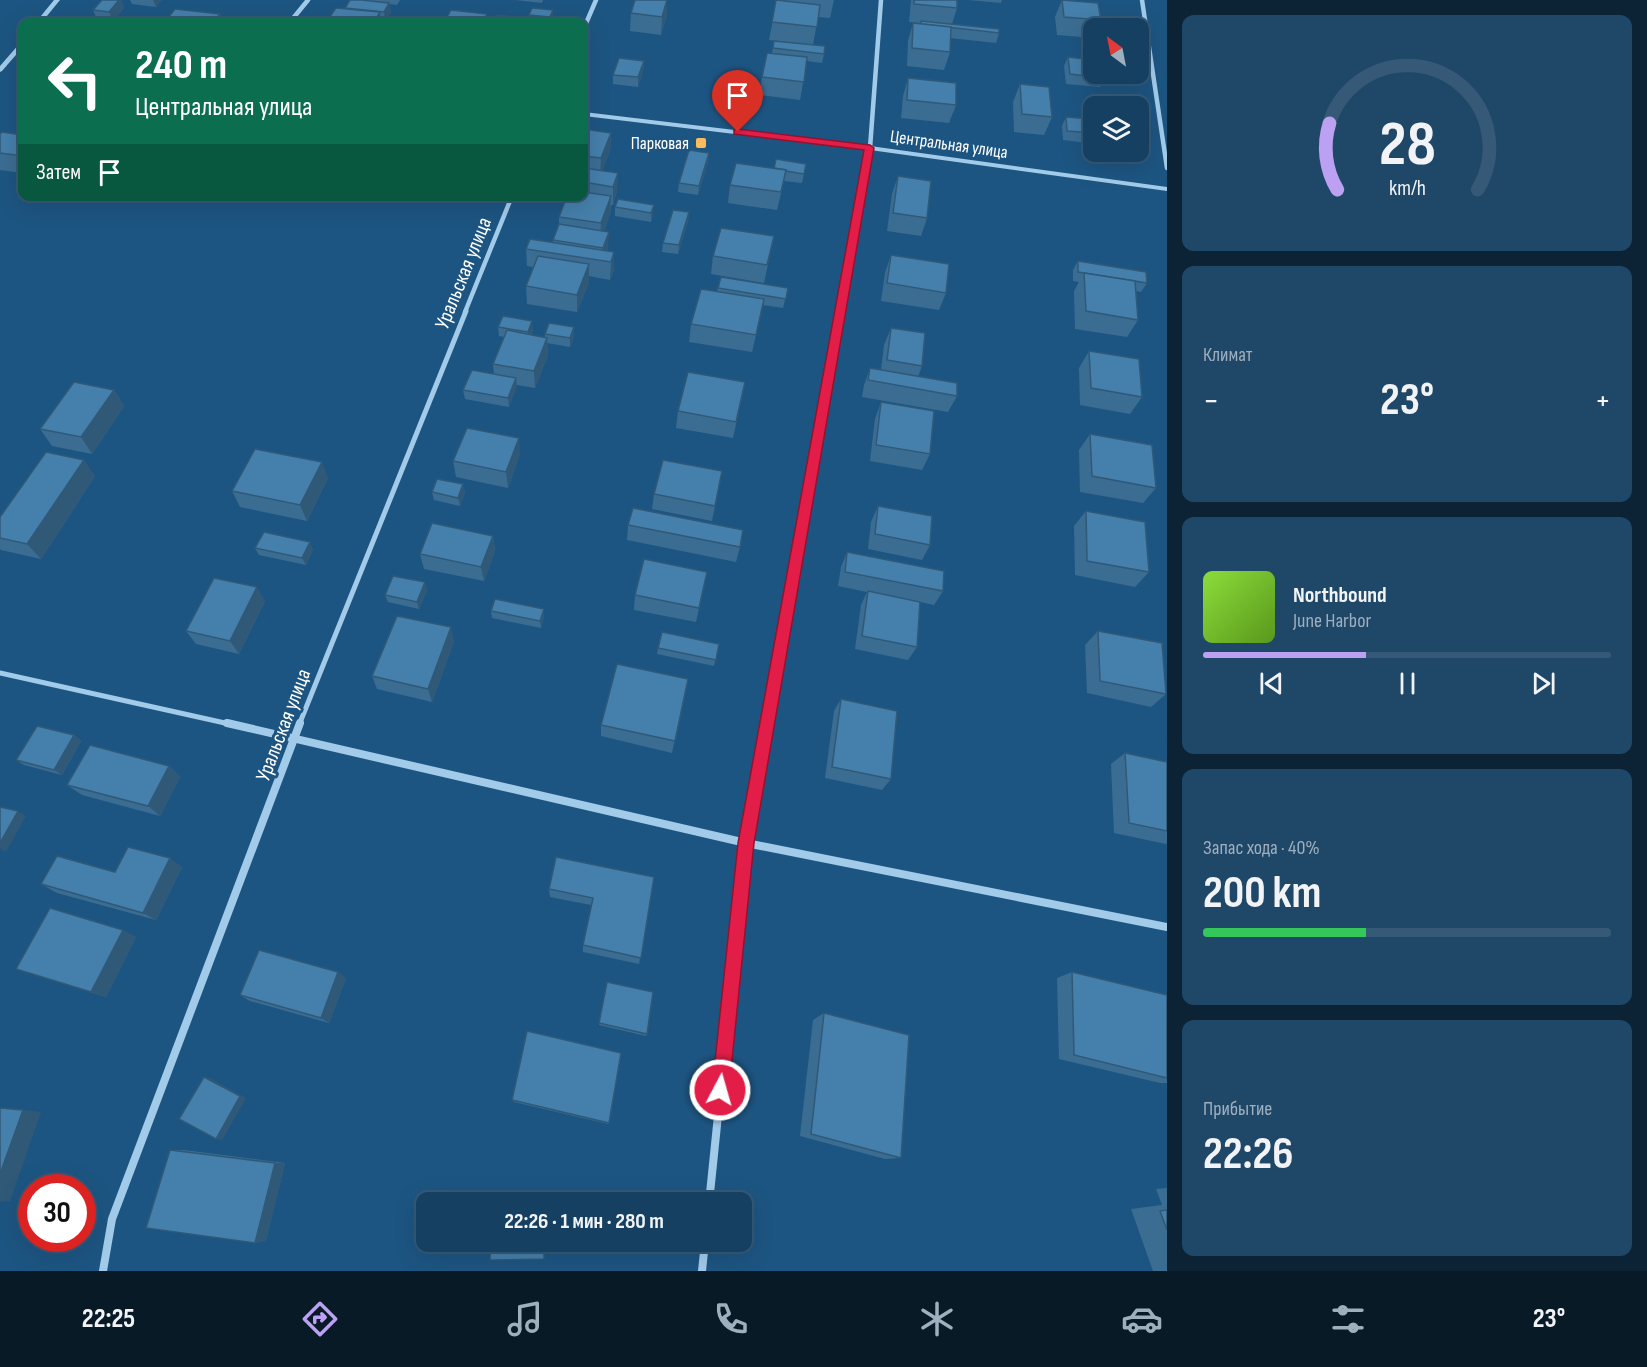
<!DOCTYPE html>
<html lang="ru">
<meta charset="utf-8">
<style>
:root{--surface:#164062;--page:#1f4768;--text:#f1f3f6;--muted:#9eafbe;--line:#355977;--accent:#bca0f2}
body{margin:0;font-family:"Sofia Sans Condensed",sans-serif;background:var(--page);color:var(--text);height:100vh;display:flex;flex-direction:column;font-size:22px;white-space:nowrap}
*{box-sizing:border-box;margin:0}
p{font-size:20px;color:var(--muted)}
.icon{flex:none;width:33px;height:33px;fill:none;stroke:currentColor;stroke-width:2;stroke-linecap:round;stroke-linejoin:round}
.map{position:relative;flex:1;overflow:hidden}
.sheet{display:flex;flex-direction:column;gap:15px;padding:15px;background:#0c2336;width:480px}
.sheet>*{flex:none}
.banner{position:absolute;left:18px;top:18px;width:570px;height:183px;border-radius:12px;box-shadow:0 6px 24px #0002,0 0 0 2px var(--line);background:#0b6e4f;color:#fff;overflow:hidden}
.needle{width:39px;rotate:328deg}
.buttons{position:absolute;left:1083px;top:18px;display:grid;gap:12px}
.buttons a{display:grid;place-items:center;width:66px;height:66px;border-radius:12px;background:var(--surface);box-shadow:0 6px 24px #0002,0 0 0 2px var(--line);font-size:30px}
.speed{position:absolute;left:18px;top:1174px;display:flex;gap:12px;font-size:30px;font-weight:700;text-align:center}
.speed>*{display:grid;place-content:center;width:78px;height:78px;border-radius:50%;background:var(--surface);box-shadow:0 6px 24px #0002,0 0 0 2px var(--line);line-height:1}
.speed .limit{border:9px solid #d22;background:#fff;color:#111}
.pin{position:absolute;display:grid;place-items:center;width:51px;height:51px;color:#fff;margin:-62px -26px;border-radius:50% 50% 50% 0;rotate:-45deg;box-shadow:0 0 6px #0007}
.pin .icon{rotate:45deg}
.me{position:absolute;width:66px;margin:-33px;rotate:6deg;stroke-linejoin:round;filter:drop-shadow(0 0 4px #0008)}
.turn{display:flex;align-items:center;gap:21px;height:126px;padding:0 18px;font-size:27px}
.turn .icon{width:78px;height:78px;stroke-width:2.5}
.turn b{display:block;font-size:42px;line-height:51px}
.then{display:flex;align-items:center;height:57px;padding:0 18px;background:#0003;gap:12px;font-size:22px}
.big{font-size:45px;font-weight:700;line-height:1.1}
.sheet .widget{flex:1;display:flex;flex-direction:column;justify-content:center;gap:9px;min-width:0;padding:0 21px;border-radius:12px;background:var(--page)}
.sheet .dial{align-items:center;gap:0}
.dial svg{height:156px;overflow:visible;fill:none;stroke:var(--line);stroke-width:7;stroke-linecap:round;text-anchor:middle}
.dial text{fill:var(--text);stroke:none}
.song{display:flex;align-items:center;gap:18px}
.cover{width:72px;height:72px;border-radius:9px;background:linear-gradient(135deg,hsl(90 70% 55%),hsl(90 70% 35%))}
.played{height:6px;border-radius:3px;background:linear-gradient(90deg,var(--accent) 40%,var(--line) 40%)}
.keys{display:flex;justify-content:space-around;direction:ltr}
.heat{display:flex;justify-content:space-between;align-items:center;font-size:33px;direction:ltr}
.charge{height:9px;border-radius:4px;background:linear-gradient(90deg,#34c759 40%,var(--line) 0)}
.trip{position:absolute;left:416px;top:1192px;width:336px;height:60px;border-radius:12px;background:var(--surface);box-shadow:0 6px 24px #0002,0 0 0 2px var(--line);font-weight:700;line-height:60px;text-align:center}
.menu{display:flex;height:96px;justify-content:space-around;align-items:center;background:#091a27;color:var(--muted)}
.menu .icon{width:42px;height:42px}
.menu .current{color:var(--accent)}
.menu b{font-size:27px;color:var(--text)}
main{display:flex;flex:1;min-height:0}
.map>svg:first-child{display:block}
</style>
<main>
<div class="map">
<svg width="1167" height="1271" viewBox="0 0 1167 1271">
<rect width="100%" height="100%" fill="#1d5582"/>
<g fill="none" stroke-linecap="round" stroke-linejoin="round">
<!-- minor-far2 -->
<g stroke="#a2cbea" stroke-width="4.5">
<polyline points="1142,0 1167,168"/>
<polyline points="290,22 308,0"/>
<polyline points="584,28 596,0"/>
<polyline points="465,312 512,196"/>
<polyline points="841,312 870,148 881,0"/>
</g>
<!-- minor-far1 -->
<g stroke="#a2cbea" stroke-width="5">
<polyline points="0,673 234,725"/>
<polyline points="299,725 466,311"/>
<polyline points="767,725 841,311"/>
</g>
<!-- minor -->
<g stroke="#a2cbea" stroke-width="8">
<polyline points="227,723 746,843 1167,927"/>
<polyline points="709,1203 746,843 767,723"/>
<polyline points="103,1271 112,1219 300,723"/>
<polyline points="702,1271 705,1242"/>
</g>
<!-- tertiary -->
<g fill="#a2cbea" fill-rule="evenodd">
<polygon points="54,0 60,0 42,22 36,22"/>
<polygon points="22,42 22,48 2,71 0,72 0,66 20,43"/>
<polygon points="584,112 870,146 1167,187 1167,191 870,150 584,116"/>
</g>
</g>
<!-- wall -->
<g fill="#3b6d93">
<polygon points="102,0 121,0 124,8 113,21 97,19 93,10"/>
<polygon points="130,0 161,0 156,7 132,4"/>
<polygon points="350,0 400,0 397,5 389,4 391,12 385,21 381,21 381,22 326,22 345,8"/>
<polygon points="515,0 543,0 542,3"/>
<polygon points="777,0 834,0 830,18 818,17 813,45 769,40"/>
<polygon points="911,0 957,0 957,8 952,24 999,33 996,43 950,38 950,52 944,70 907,66 908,41 913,23 920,23 909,22"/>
<polygon points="968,0 1002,0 1001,3"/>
<polygon points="1062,0 1072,0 1101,20 1097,28 1094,28 1093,38 1057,35 1055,17"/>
<polygon points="553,10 553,19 552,22 448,22 447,17 487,14 487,18 496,19 530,19 529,15"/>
<polygon points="631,13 667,15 661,35 630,31"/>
<polygon points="220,14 223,22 168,22 167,19"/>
<polygon points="774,41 824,54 822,63 807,61 800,100 759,95 762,77 772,53"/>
<polygon points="1068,57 1104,78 1100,87 1066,84 1064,66"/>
<polygon points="644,61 643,70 638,87 613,84 613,75"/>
<polygon points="908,78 956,105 949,123 901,118 903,96"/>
<polygon points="1020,84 1052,117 1044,135 1014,132 1013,102"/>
<polygon points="1066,117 1092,133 1088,143 1063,140 1062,126"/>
<polygon points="584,129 611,133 610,151 602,171 617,191 613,205 611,205 610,214 604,231 608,251 614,270 610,280 589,276 589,282 577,312 527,304 526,286 533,267 527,266 526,249 553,243 553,240 559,225 559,217 567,198 558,196 584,196"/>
<polygon points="0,134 22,135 22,173 0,170"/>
<polygon points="709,153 708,162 698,195 678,192 679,183"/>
<polygon points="806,164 802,183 784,181 777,210 728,203 730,185 774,168"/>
<polygon points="898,176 927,218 921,236 887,231 892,194"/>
<polygon points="618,199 653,214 651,222 615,216 615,207"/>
<polygon points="689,212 688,221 678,254 662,252 663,243"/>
<polygon points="774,236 764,283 711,274 713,256"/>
<polygon points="891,255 946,293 939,310 881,301 885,273"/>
<polygon points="1078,261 1147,283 1141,292 1136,291 1138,320 1127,337 1075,329 1074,291 1079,282 1073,281 1073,270"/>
<polygon points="718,288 788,288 783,308 763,305 752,352 689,342 691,324 717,292"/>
<polygon points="498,327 533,330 531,335 545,337 545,334 574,336 570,347 547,343 548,355 535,388 517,385 509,407 465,399 463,390 494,374 493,364 504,337 499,336"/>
<polygon points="891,328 922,366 918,377 957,396 948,412 862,397 864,385 870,368 881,370 884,345"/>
<polygon points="1089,351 1142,397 1130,414 1080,405 1079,368"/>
<polygon points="745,382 733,438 676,428 678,411"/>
<polygon points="114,390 124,406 92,454 52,446 40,429"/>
<polygon points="881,402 930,454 922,470 870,461 875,419"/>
<polygon points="1090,434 1156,488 1143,503 1080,492 1079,450"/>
<polygon points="520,454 508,488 456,477 453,461"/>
<polygon points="722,471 712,521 652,509 654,494"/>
<polygon points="95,476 41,559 1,550 0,549 0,517"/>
<polygon points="328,478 307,521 240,507 232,491"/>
<polygon points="432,492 465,492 460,506 434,500"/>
<polygon points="878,506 930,545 922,560 868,549 871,522"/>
<polygon points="1086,511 1149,572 1135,587 1075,575 1074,526"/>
<polygon points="628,525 740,547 736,562 627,540"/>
<polygon points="493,536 495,551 484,581 424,569 420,554"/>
<polygon points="255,548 313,549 306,565 259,555"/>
<polygon points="847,552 943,591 934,605 920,602 917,647 908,660 855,649 861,605 867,592 838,586 841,567"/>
<polygon points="707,572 696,622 634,610 635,595"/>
<polygon points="427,590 419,609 388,602 385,595"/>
<polygon points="265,601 239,654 196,644 186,631"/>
<polygon points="491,611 544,616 541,628 492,618"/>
<polygon points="1098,631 1166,694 1151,707 1087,693 1085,645"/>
<polygon points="454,641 432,702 377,689 372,676"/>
<polygon points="719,644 714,666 657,654 658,648"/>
<polygon points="688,679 672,753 601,736 601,725"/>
<polygon points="841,699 891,779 882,790 825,778 834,711"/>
<polygon points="74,735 81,741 62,775 24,765 16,760"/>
<polygon points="1125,753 1167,762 1167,843 1166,844 1114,833 1111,764"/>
<polygon points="169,766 180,777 160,816 82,795 67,785"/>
<polygon points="182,867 156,920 57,893 41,884 115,872"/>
<polygon points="654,877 639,964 583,952 583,945 591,905 550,897 549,889"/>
<polygon points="136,937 106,997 16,969"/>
<polygon points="1072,972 1167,995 1167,1083 1160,1083 1059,1059 1057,978"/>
<polygon points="346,978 329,1023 250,1001 240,995"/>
<polygon points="607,982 647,1034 646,1036 599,1025"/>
<polygon points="824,1013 901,1158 885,1159 800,1136 813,1020"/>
<polygon points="512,1100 609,1123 608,1124 514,1102"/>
<polygon points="170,1150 184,1150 285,1163 266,1240 255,1243"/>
<polygon points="1167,1188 1167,1271 1153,1271 1131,1209 1162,1205 1156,1189"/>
</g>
<!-- shaded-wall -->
<g fill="#305978">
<polygon points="119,0 121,0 124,8 113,21 109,12"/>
<polygon points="153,0 161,0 156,7"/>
<polygon points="667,0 667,15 661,35 662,17"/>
<polygon points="389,3 391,12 385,21 384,12"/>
<polygon points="553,10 553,19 552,22 550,22 550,17"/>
<polygon points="380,12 381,22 374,22"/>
<polygon points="220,14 223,22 213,22"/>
<polygon points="644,61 643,70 638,87 638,77"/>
<polygon points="611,133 610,151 600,176 601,158"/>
<polygon points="709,153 708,162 698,195 699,186"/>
<polygon points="618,173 617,191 613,205 613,187"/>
<polygon points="611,196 610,214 600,241 601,223"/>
<polygon points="654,205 653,214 651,222 651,213"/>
<polygon points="689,212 688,221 678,254 679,245"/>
<polygon points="609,232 608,250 604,261 602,261 603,248"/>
<polygon points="614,252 614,270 610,280 611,262"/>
<polygon points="589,264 589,282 577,312 577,295"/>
<polygon points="532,321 533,330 528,341 528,332"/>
<polygon points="574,327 574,336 570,347 570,338"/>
<polygon points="547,338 548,355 535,388 534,371"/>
<polygon points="516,378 517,386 509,407 508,398"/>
<polygon points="114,390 124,406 92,454 81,437"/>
<polygon points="519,438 520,454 508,488 506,472"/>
<polygon points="84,460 95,476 41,559 27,544"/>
<polygon points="322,462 328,478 307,521 300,505"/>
<polygon points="463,484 465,492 460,506 458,498"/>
<polygon points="493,536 495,551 484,581 481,567"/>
<polygon points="310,542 313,549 306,565 302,558"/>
<polygon points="425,582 427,590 419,609 417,602"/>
<polygon points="257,587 265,601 239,654 230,641"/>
<polygon points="544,609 544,616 541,628 540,621"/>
<polygon points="451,627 454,641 432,702 428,689"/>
<polygon points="74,735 81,741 62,775 54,770"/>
<polygon points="169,766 180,777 160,816 148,806"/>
<polygon points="18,811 26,816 6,852 0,848 0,843"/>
<polygon points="170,858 182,867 156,920 143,913"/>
<polygon points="123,930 136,937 106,997 91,992"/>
<polygon points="338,972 346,978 329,1023 321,1018"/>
<polygon points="204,1077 210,1078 246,1098 222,1140 216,1139"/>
<polygon points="23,1110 41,1112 10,1201 0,1202 0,1174"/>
<polygon points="275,1163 285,1163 266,1240 255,1243"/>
</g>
<!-- building -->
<g fill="#457fab" stroke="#305978" stroke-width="1.5">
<polygon points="102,0 119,0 109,12 93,10"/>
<polygon points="350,0 361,0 389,3 384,12 345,8"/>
<polygon points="635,0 667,0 662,17 631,13"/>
<polygon points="776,0 820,5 817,27 772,22"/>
<polygon points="914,0 957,0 957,8 914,4"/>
<polygon points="1062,0 1098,3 1101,20 1064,17"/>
<polygon points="336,8 380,12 374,22 326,22"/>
<polygon points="532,8 553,10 550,17 529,15"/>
<polygon points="175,9 220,14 213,22 199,22 167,19"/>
<polygon points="451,10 487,14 483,21 447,17"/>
<polygon points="497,15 550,21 550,22 523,22 496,19"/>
<polygon points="484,18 523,22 482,22"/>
<polygon points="921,21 999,29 999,33 921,24"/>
<polygon points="913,23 951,27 950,52 912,48"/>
<polygon points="774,41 825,46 824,54 773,48"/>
<polygon points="767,53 807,57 804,82 762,77"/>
<polygon points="1068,57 1094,60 1094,74 1104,74 1104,78 1070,74"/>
<polygon points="619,58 644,61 638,77 613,75"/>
<polygon points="908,78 956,83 956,105 907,100"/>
<polygon points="1020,84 1049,87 1052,117 1022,114"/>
<polygon points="1066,117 1091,119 1092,133 1067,131"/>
<polygon points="584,129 611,133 601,158 584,156"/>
<polygon points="2,132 22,135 22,156 0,153 0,134"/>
<polygon points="689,150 709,153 699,186 679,183"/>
<polygon points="776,159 806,164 804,174 786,171 786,170 774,168"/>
<polygon points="736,163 786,170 781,192 730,185"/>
<polygon points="584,168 618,173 613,187 584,182"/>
<polygon points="898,176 931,181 927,218 893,213"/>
<polygon points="584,192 611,196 601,223 559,217 567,196 584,196"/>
<polygon points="618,199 654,205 651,213 615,207"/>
<polygon points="673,210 689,212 679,245 663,243"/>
<polygon points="559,224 609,232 603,248 553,240"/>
<polygon points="721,228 774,236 767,265 713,256"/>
<polygon points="530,239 614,252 611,262 526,249"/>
<polygon points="891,255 949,264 946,293 887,283"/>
<polygon points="538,256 589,264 577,295 526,286"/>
<polygon points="1078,261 1146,272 1147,283 1078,272"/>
<polygon points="1084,273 1135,281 1138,320 1086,311"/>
<polygon points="721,277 788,288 786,299 718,288"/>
<polygon points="701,289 764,299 756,335 691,324"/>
<polygon points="503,316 532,321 528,332 498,327"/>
<polygon points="549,323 574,327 570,338 545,334"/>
<polygon points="891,328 925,333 922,366 887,360"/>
<polygon points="507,330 547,338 534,371 493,364"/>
<polygon points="1089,351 1139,359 1142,397 1091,388"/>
<polygon points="870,368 957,383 957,396 868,380"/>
<polygon points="472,370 516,378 508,398 463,390"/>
<polygon points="688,372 745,382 736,422 678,411"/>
<polygon points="74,382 114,390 81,437 40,429"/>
<polygon points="881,402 934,411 930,454 876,445"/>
<polygon points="467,428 519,438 506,472 453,461"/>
<polygon points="1090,434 1152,445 1156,488 1092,476"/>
<polygon points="255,449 322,462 300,505 232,491"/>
<polygon points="46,452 84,460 27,544 0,538 0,517"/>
<polygon points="663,460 722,471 715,506 654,494"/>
<polygon points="437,479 463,484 458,498 432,492"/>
<polygon points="878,506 932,516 930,545 875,534"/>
<polygon points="633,508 743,530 740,547 628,525"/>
<polygon points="1086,511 1145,522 1149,572 1087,561"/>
<polygon points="432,523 493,536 481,567 420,554"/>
<polygon points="264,532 310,542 302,558 255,548"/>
<polygon points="847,552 944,571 943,591 845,572"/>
<polygon points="644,559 707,572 699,608 635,595"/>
<polygon points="393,576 425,582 417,602 385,595"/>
<polygon points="214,578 257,587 230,641 186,631"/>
<polygon points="868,591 920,602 917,647 862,636"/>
<polygon points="495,599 544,609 540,621 491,611"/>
<polygon points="397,616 451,627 428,689 372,676"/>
<polygon points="1098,631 1162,643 1166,694 1100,681"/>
<polygon points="662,632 719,644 716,660 658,648"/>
<polygon points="617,664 688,679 675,741 601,725"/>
<polygon points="841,699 897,711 891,779 832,767"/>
<polygon points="37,726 74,735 54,770 16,760"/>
<polygon points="90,745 169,766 148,806 67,785"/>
<polygon points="1125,753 1167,762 1167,831 1129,823"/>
<polygon points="0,807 18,811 0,843"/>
<polygon points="128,847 170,858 143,913 41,884 57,856 115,872"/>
<polygon points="556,857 654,877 641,958 583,945 593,898 549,889"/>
<polygon points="50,908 123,930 91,992 16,969"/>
<polygon points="259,950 338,972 321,1018 240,995"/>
<polygon points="1072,972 1167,995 1167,1078 1074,1055"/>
<polygon points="607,982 653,992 647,1034 599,1023"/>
<polygon points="824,1013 909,1035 901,1158 811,1134"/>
<polygon points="527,1031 621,1053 609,1123 512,1100"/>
<polygon points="204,1077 240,1096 216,1139 179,1119"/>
<polygon points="0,1108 23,1110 0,1174"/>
<polygon points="170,1150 275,1163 255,1243 146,1228"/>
<polygon points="1167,1210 1167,1230 1160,1211"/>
<polygon points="491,1242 544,1242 544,1259 490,1260"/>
</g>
<!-- route -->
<polygon fill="#e11d48" stroke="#92132f" stroke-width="1.5" points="738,129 870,145 874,148 754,843 729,1090 727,1097 720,1099 714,1097 712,1090 738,843 864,150 734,134 734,130"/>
<!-- markers -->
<rect fill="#fabb60" stroke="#1d5582" stroke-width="2" x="695" y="137" width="12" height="12" rx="3"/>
<g text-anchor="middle" stroke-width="6" stroke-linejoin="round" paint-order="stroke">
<!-- far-poi labels -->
<g font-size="18" fill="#fff" stroke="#1d5582" text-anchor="end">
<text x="689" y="149">Парковая</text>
</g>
<!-- far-street labels -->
<g font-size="18" fill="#fff" stroke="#1d5582">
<text transform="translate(949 144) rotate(8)" y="6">Центральная улица</text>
</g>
<!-- street labels -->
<g font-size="21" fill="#fff" stroke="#1d5582">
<text transform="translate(463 273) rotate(-68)" y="7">Уральская улица</text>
<text transform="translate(283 725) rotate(-69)" y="7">Уральская улица</text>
</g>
</g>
</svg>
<div class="buttons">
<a><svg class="needle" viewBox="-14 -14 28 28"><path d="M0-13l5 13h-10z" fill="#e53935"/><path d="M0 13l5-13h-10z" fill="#9eafbe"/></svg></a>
<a><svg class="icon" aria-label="layers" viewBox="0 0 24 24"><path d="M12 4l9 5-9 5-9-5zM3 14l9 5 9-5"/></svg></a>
</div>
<div class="speed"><div class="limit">30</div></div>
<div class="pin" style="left:738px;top:132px;background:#d93025"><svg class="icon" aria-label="arrive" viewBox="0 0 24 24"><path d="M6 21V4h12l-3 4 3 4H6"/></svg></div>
<svg class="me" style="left:720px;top:1090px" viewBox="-20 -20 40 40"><circle r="17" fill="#e11d48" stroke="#fff" stroke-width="3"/><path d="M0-11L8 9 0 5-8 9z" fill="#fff"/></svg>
<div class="trip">22:26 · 1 мин · 280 m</div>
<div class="banner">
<div class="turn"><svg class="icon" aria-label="left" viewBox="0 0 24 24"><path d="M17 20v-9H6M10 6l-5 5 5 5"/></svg><div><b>240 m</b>Центральная улица</div></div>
<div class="then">Затем<svg class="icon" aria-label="arrive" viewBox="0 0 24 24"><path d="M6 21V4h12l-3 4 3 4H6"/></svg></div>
</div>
</div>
<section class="sheet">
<div class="widget dial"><svg viewBox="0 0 100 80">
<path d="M14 69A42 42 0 1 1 86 69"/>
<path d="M14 69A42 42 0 0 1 10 35" stroke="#bca0f2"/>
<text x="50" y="56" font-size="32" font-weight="700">28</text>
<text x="50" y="72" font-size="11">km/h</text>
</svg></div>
<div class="widget"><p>Климат</p>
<div class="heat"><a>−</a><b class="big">23°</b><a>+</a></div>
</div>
<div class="widget">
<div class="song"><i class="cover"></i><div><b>Northbound</b><p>June Harbor</p></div></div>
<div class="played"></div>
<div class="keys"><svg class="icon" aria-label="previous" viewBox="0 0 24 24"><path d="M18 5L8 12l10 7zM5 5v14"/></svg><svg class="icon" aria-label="pause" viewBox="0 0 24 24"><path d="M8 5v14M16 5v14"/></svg><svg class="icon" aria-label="next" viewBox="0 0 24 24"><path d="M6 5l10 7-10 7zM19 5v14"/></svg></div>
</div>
<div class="widget"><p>Запас хода · 40%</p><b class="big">200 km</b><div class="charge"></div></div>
<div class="widget"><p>Прибытие</p><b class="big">22:26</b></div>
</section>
</main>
<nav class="menu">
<b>22:25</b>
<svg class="icon current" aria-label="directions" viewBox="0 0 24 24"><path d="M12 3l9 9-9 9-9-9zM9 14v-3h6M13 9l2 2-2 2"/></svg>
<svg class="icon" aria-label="music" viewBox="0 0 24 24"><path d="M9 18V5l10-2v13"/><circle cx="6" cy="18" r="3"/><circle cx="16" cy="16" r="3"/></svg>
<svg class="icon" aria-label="phone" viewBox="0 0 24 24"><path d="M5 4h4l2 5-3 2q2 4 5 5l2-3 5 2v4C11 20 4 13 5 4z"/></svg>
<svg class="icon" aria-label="climate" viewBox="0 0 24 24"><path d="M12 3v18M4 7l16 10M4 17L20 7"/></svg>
<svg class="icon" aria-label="car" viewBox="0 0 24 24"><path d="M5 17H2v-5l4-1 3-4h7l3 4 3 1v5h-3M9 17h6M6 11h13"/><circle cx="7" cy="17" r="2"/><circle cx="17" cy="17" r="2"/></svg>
<svg class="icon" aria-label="filters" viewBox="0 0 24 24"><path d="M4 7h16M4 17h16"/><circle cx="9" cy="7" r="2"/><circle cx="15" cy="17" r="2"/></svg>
<b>23°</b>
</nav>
